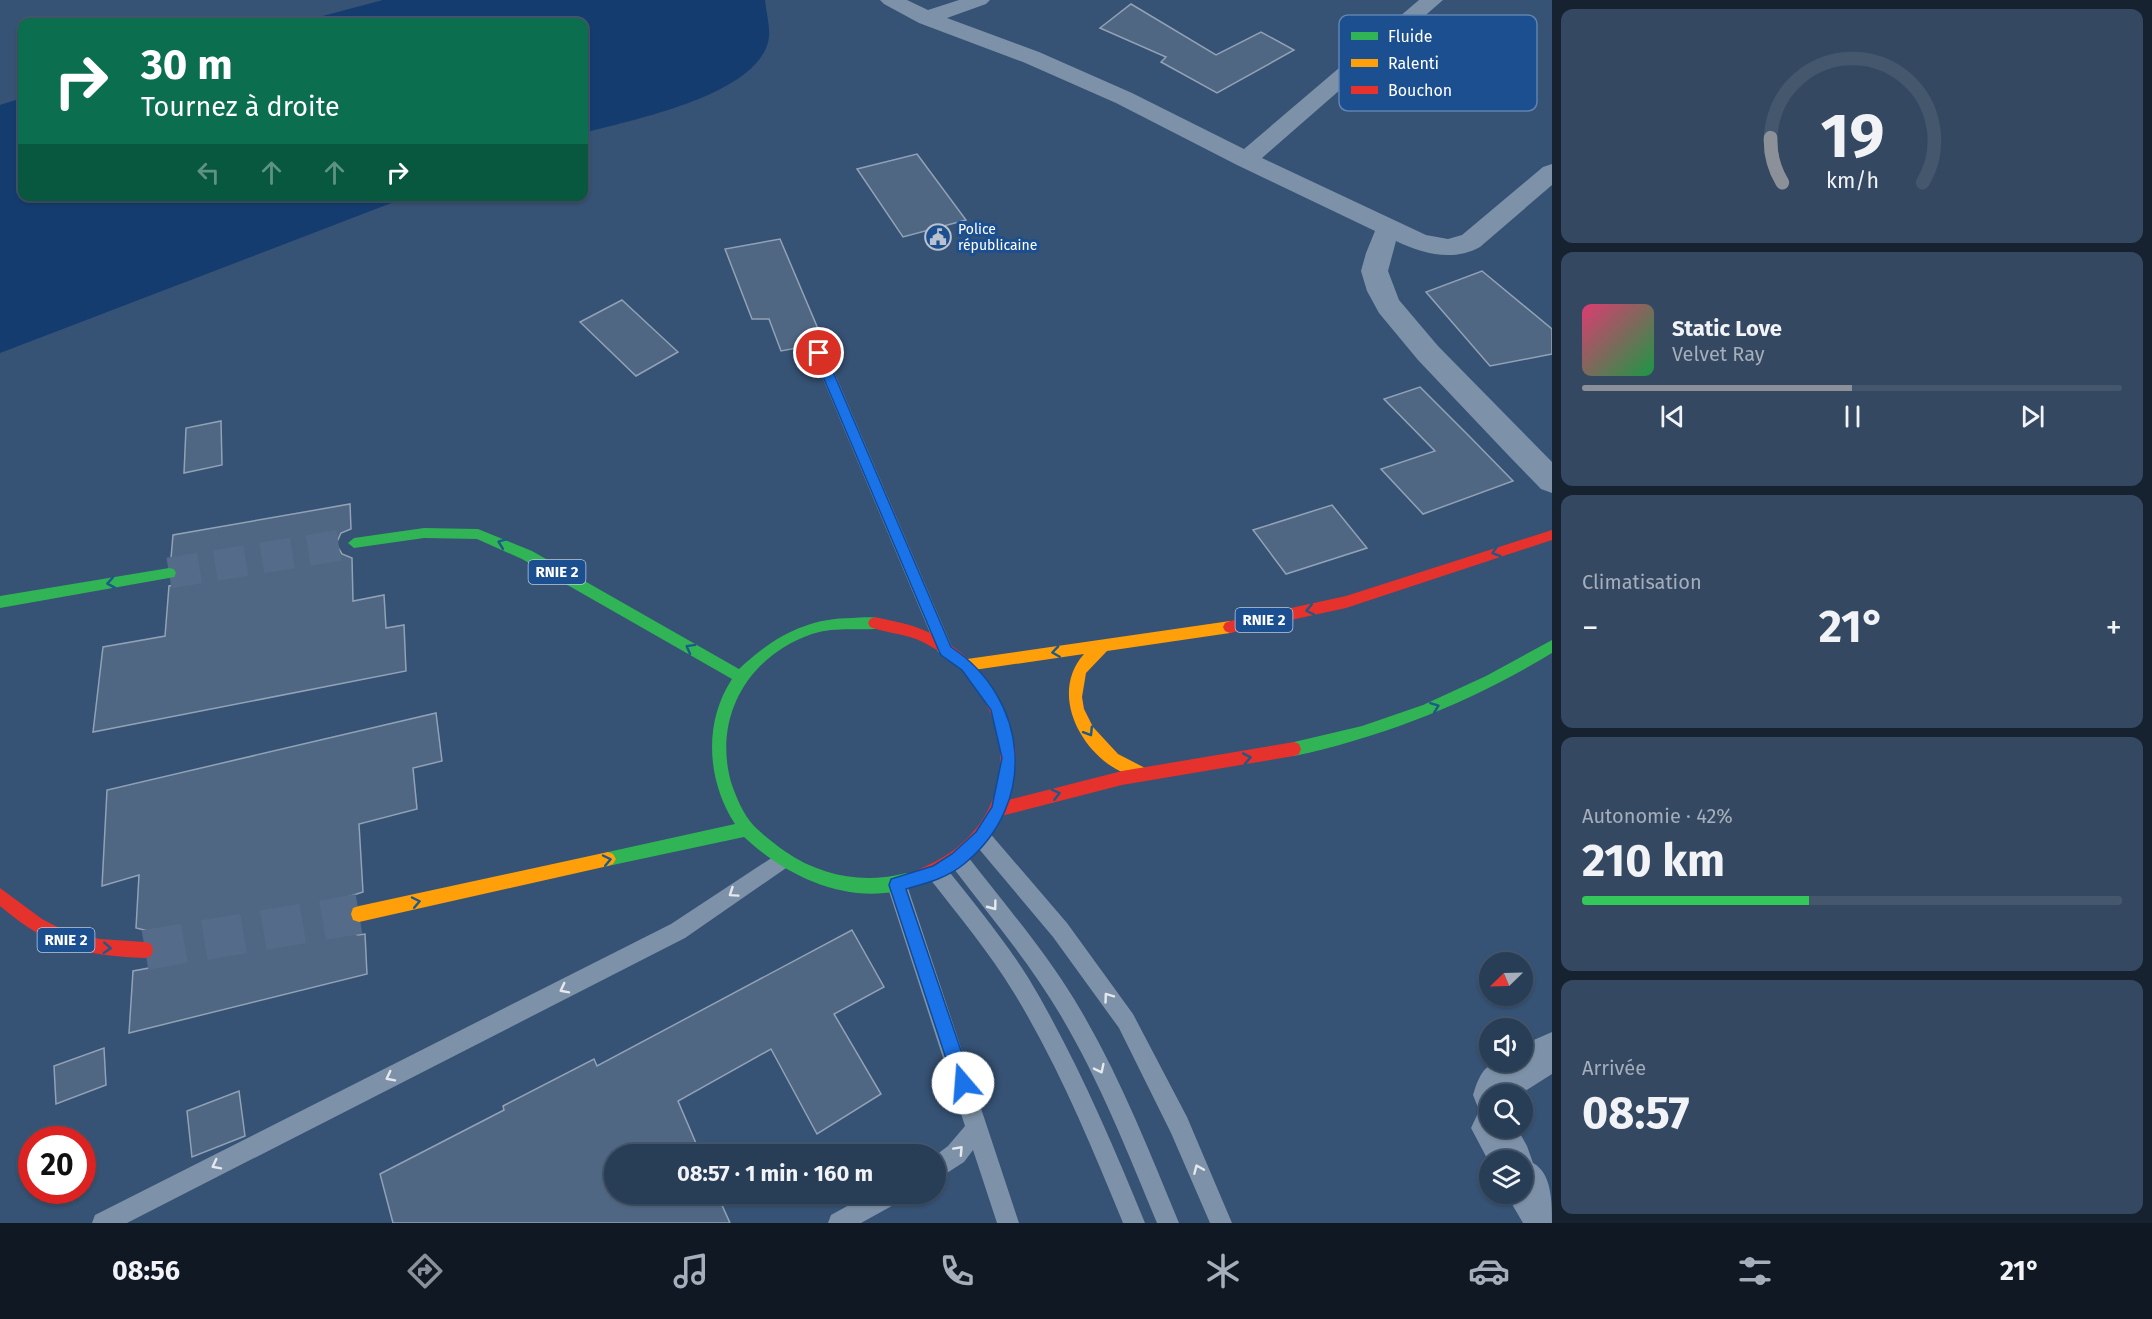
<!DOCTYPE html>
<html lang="fr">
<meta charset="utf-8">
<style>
:root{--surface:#283e57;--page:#344961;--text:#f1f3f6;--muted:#a5aeba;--line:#44576d;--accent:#8c9099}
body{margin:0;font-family:"Fira Sans",sans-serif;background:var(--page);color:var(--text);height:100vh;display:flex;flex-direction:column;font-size:22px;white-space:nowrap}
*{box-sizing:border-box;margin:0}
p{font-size:20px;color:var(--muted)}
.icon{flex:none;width:33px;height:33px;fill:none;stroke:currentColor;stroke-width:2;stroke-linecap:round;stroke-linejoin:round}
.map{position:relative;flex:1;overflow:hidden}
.details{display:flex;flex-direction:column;gap:9px;padding:9px;background:#162230;width:600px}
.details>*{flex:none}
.hud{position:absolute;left:18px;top:18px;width:570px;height:183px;border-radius:12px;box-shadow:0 2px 4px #0004,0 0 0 2px var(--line);background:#0b6e4f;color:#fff;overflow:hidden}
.needle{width:39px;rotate:247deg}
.tools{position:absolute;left:1479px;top:952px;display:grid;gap:12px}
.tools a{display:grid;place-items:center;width:54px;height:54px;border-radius:50%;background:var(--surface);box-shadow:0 2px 4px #0004,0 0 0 2px var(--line);font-size:30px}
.speed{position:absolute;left:18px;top:1126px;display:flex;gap:12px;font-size:30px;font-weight:700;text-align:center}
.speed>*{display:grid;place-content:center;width:78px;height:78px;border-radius:50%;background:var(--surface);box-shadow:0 2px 4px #0004,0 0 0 2px var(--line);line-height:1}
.speed .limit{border:9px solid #d22;background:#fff;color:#111}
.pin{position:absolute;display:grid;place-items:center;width:51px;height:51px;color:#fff;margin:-26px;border:3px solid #fff;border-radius:50%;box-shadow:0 2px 6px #0007}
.me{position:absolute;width:66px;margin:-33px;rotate:342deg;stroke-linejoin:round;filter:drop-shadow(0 0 4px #0008)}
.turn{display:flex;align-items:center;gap:21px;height:126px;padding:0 24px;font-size:27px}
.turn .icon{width:78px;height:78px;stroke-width:2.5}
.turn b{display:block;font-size:42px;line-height:51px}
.lanes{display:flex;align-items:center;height:57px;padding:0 24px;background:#0003;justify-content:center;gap:30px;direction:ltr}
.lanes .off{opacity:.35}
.big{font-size:45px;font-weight:700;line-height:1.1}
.details .card{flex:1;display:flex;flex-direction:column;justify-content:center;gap:9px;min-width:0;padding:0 21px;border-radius:12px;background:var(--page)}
.details .dial{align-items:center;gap:0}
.dial svg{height:156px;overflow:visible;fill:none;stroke:var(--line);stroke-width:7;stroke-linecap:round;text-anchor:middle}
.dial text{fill:var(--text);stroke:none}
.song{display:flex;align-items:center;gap:18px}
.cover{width:72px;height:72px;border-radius:9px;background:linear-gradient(135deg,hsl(340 70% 55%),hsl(140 70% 35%))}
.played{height:6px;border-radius:3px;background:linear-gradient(90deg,var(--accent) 50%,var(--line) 50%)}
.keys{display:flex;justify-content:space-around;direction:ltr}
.heat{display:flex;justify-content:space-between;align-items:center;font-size:33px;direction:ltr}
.charge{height:9px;border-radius:4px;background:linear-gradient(90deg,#34c759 42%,var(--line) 0)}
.trip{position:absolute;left:604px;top:1144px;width:342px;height:60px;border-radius:30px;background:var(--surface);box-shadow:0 2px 4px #0004,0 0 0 2px var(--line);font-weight:700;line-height:60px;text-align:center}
.dock{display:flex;height:96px;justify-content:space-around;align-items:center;background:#101923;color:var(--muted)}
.dock .icon{width:42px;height:42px}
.dock .active{color:var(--accent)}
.dock b{font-size:27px;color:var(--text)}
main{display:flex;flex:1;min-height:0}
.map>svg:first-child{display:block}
</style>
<main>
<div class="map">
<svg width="1552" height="1223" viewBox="0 0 1552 1223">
<rect width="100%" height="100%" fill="#365274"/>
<!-- water -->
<g fill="#153c6e">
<path d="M383 0H765C766 11 770 26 769 37 762 95 631 120 584 133V22H300Z"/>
<polygon points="22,98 22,196 407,197 0,353 0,105"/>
</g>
<!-- building -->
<g fill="#506783" stroke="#92a2b6" stroke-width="1.5">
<polygon points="1131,4 1216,55 1261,32 1294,50 1217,93 1161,62 1166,57 1100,28"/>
<polygon points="917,154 966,220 903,237 857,169"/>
<polygon points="780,239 824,343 781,351 769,319 752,319 725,249"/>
<polygon points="1482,271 1552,329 1552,354 1490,366 1426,292"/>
<polygon points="622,300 678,352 636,376 580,322"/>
<polygon points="1420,387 1471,438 1513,481 1423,514 1381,469 1435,451 1384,399"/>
<polygon points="221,421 222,465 184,473 186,428"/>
<polygon points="350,504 351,529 341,533 336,544 342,554 352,558 353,601 384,595 386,628 404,625 406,671 93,732 103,647 165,636 169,586 180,584 187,574 182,563 171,558 173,535"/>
<polygon points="1332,505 1367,548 1286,574 1253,530"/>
<polygon points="436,713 442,761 413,768 417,809 359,824 363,892 344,898 338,915 344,930 358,935 365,934 367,974 129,1033 133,971 160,966 167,949 160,934 136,928 139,875 102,886 107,790"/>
<polygon points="852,930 884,987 834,1014 881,1094 817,1134 771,1049 678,1101 701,1155 615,1155 615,1194 717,1194 730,1223 393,1223 380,1174 504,1110 503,1106 594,1059 597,1066"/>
<polygon points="104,1048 106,1085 56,1104 54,1066"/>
<polygon points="239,1091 245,1136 192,1157 187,1111"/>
</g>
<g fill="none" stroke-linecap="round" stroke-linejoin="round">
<!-- primary-tunnel-far1 -->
<polyline stroke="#546c89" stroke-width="31" stroke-dasharray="31 16" stroke-linecap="butt" points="169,573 354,543"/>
<!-- primary-tunnel -->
<polyline stroke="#546c89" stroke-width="40" stroke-dasharray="40 20" stroke-linecap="butt" points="145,950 359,914"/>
<!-- lane -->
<g fill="#7d92a8" fill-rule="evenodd">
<polygon points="819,348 826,353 952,647 950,652 944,654 938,652 936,647 812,353"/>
<polygon points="981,828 988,831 1067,923 1133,1014 1187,1117 1232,1223 1210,1223 1171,1133 1119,1028 1053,937 974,843 972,837 974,831"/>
<path d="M958 850 965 853C1002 901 1042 947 1074 999 1117 1069 1148 1148 1179 1223H1157C1128 1153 1100 1082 1061 1016 1030 963 989 915 951 865L949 859 951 853Z"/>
<polygon points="782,851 789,854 791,860 789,866 685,938 127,1223 92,1223 95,1215 671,924"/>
<path d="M937 863 944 865C973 902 1004 939 1029 979 1075 1056 1111 1140 1145 1223H1123C1091 1145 1058 1065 1014 993 989 952 959 916 930 879L927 872 930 865Z"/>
<polygon points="897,876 904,878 907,885 1019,1223 997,1223 973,1150 964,1162 936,1180 936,1155 948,1146 965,1126 887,885 890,878"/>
<polygon points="869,1194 902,1194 899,1202 861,1223 828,1223 831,1215"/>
</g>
<!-- street -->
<g fill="#7d92a8" fill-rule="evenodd">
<path d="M880 0H907L928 10 959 0H990L986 4 947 18 1039 52 1132 93 1244 149 1419 0H1443L1262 158 1426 235 1448 239 1462 235 1543 167 1552 164V185L1480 247C1453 262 1423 254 1396 241L1388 271 1399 300 1438 346 1552 462V493L1541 489 1509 456 1418 360 1379 313 1367 291 1361 271 1366 253 1375 231 1237 165 1116 103 1023 62 919 23 884 4Z"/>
<path d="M1552 1032V1074L1519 1095H1490V1128H1517L1527 1146 1533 1163C1552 1173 1552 1203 1552 1223H1523L1506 1194H1522V1161H1490V1164L1471 1128 1478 1113 1482 1111 1479 1110 1473 1095C1483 1062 1490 1062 1522 1062V1045Z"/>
</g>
<!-- fast -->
<g fill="#30b455" fill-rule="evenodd">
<path d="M424 528 478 529 532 551 739 669C772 638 806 618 852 618 861 618 871 616 880 619L882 623 880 627 875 629C854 630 832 627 812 634 748 656 713 717 731 782 736 797 743 814 754 826 763 835 775 844 786 852 815 872 850 881 885 877 896 876 910 870 921 874L923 879 921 884C858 910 790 880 744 837L608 866 603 864 600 859 603 854 608 852 735 824C707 781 703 723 732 679L522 559 477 539 424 538 354 548 348 543 354 538Z"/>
<polygon points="169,568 174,569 176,573 174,577 169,578 0,608 0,596"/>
<path d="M1552 640V653C1471 702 1386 736 1294 756L1289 754 1287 749 1289 744 1294 742 1362 726 1423 705 1486 676Z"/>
</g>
<!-- slow -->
<g fill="#ff9f0a" fill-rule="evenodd">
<path d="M1230 621 1235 623 1237 627 1235 631 1230 633 1107 651 1086 673 1082 697 1084 709 1093 727 1118 754 1147 769 1149 774 1147 779 1142 781C1131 776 1118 771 1108 764 1074 739 1053 689 1084 654L967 671 962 669 960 665 962 661 967 659Z"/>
<polygon points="608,852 613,854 616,859 613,864 608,866 359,922 353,920 351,914 353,908 359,906"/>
</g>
<!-- jam -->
<g fill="#e5322d" fill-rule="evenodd">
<polygon points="1552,530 1552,540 1346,608 1230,633 1225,631 1223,627 1225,623 1230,621 1346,596"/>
<path d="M875 617C893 621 911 624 928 632 973 652 1006 697 1015 745 1018 763 1013 782 1008 800L1122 771 1294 742 1299 744 1301 749 1299 754 1294 756 1122 785 1001 816C982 852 953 871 915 887L909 884 907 879 909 874C928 865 946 858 961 844 1001 810 1012 752 987 706 978 691 968 674 954 662 941 652 926 642 910 637 897 633 883 632 870 627L868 623 870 619Z"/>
<path d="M0 888 42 919 67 932 100 939 145 942 151 944 153 950 151 956 145 958C81 955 50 948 0 906Z"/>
</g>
</g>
<!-- one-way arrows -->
<defs><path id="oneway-chevron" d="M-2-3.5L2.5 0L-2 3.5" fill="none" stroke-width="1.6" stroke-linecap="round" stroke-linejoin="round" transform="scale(1.5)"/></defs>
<g stroke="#1d5989">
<use href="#oneway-chevron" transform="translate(502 543) rotate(-159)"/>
<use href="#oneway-chevron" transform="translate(1496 552) rotate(163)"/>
<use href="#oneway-chevron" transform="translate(111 583) rotate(170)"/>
<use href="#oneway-chevron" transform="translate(1310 610) rotate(168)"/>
<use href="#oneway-chevron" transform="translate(690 648) rotate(-151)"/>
<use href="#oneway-chevron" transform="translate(1056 652) rotate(172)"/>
<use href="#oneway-chevron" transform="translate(1435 707) rotate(-21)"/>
<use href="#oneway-chevron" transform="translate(1089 732) rotate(58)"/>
<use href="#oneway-chevron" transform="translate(1247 758) rotate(-11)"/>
<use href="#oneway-chevron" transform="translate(1056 794) rotate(-14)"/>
<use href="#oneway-chevron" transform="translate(607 860) rotate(-12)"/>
<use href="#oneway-chevron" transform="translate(416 902) rotate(-12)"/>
<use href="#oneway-chevron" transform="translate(107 948) rotate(3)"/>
</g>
<g stroke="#e5e9ee">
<use href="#oneway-chevron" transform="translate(733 893) rotate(146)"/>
<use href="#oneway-chevron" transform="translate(993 906) rotate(53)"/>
<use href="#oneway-chevron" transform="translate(564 989) rotate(153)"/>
<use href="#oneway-chevron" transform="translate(1108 997) rotate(-126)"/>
<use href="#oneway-chevron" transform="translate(1100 1069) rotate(64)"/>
<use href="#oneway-chevron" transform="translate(390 1077) rotate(153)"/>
<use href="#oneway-chevron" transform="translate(959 1150) rotate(-47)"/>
<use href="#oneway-chevron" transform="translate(216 1165) rotate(153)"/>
<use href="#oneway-chevron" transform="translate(1198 1169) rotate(-113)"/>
</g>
<!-- route -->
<path fill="#1a73e8" stroke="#114b97" stroke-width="1.5" d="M819 349 825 353 951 647C1029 699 1039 803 964 864 947 878 927 883 906 889L972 1083 969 1089 963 1092 957 1089 954 1083 889 885 891 879 933 866 952 854 976 832 992 807 1002 758 991 710 962 670 941 655 939 651 813 353Z"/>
<!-- icons -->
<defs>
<g id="civic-ring" transform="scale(1.35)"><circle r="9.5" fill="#1b4f8f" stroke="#b9c2ce" stroke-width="1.5"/><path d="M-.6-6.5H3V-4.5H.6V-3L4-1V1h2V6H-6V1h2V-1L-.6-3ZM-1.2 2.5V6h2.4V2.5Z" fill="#b9c2ce"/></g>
</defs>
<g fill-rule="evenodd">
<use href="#civic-ring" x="938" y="237"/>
</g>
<g text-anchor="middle" stroke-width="6" stroke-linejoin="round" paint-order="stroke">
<!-- far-poi labels -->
<g font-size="14" fill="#fff" stroke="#1b4f8f" text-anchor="start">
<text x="958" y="234">Police<tspan x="958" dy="16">républicaine</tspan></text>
</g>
<!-- shield labels -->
<g fill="#1b4f8f" stroke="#bbcadd" stroke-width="1.5">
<rect x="528.5" y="560" width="57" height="24" rx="4.5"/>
<rect x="1235.5" y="608" width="57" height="24" rx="4.5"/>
<rect x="37.5" y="928" width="57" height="24" rx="4.5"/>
</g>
<g font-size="15" font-weight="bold" fill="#fff">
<text x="557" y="577">RNIE 2</text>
<text x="1264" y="625">RNIE 2</text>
<text x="66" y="945">RNIE 2</text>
</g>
</g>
<!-- legend -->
<rect x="1339" y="15" width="198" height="96" rx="9" fill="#1b4f8f" stroke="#5f84b1" stroke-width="1.5"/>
<rect x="1351" y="32" width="27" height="8" fill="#30b455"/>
<rect x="1351" y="59" width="27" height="8" fill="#ff9f0a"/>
<rect x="1351" y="86" width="27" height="8" fill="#e5322d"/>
<g font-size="16" fill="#fff">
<text x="1388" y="42">Fluide</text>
<text x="1388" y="69">Ralenti</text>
<text x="1388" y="96">Bouchon</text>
</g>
</svg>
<div class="tools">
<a><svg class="needle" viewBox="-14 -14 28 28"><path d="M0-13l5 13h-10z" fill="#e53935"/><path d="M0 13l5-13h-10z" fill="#a5aeba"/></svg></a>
<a><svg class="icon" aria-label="sound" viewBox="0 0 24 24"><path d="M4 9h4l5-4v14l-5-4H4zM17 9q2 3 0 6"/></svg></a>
<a><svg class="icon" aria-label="search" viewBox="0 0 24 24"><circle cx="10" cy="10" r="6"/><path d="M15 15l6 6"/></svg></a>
<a><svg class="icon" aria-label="layers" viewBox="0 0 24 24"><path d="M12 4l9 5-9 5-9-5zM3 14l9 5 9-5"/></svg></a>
</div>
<div class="speed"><div class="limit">20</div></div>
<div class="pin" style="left:819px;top:353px;background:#d93025"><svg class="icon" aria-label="arrive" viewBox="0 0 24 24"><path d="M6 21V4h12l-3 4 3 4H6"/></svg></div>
<svg class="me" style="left:963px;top:1083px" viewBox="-20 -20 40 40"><circle r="19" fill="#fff"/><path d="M0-13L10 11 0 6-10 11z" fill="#1a73e8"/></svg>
<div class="trip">08:57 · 1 min · 160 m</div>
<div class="hud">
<div class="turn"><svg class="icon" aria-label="right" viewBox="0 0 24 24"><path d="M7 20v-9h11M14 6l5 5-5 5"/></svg><div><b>30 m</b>Tournez à droite</div></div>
<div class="lanes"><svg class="icon off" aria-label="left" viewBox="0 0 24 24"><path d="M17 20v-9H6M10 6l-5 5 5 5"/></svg><svg class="icon off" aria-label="ahead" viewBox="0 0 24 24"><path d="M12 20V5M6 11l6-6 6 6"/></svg><svg class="icon off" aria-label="ahead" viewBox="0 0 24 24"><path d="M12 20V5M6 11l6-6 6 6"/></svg><svg class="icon" aria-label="right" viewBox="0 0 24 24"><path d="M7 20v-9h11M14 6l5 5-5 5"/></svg></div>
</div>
</div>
<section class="details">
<div class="card dial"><svg viewBox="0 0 100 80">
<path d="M14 69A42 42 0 1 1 86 69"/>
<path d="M14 69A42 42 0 0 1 8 46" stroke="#8c9099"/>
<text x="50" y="56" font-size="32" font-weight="700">19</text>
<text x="50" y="72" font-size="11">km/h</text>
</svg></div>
<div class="card">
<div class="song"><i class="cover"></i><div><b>Static Love</b><p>Velvet Ray</p></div></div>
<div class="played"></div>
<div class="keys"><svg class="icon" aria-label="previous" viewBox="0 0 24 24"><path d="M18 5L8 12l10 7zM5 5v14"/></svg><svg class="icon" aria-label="pause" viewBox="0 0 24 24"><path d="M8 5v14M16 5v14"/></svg><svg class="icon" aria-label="next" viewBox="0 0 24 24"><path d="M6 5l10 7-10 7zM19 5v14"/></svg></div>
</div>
<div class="card"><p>Climatisation</p>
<div class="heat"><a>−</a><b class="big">21°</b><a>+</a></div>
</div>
<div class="card"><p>Autonomie · 42%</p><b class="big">210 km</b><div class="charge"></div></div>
<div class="card"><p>Arrivée</p><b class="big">08:57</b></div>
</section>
</main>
<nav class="dock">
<b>08:56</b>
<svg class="icon active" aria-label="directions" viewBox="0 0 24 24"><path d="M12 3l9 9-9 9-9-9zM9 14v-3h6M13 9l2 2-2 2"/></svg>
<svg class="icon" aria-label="music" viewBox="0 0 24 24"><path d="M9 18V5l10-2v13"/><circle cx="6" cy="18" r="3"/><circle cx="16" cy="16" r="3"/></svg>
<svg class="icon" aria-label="phone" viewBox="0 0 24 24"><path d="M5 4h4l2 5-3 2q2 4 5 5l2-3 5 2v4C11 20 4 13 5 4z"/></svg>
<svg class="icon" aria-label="climate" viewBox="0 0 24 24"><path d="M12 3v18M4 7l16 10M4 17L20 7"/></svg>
<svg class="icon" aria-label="car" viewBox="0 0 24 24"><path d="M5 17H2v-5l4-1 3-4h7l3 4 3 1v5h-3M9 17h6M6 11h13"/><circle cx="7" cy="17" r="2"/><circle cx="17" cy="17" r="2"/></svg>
<svg class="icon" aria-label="filters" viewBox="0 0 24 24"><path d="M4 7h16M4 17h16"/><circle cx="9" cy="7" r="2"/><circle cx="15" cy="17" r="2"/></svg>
<b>21°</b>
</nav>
